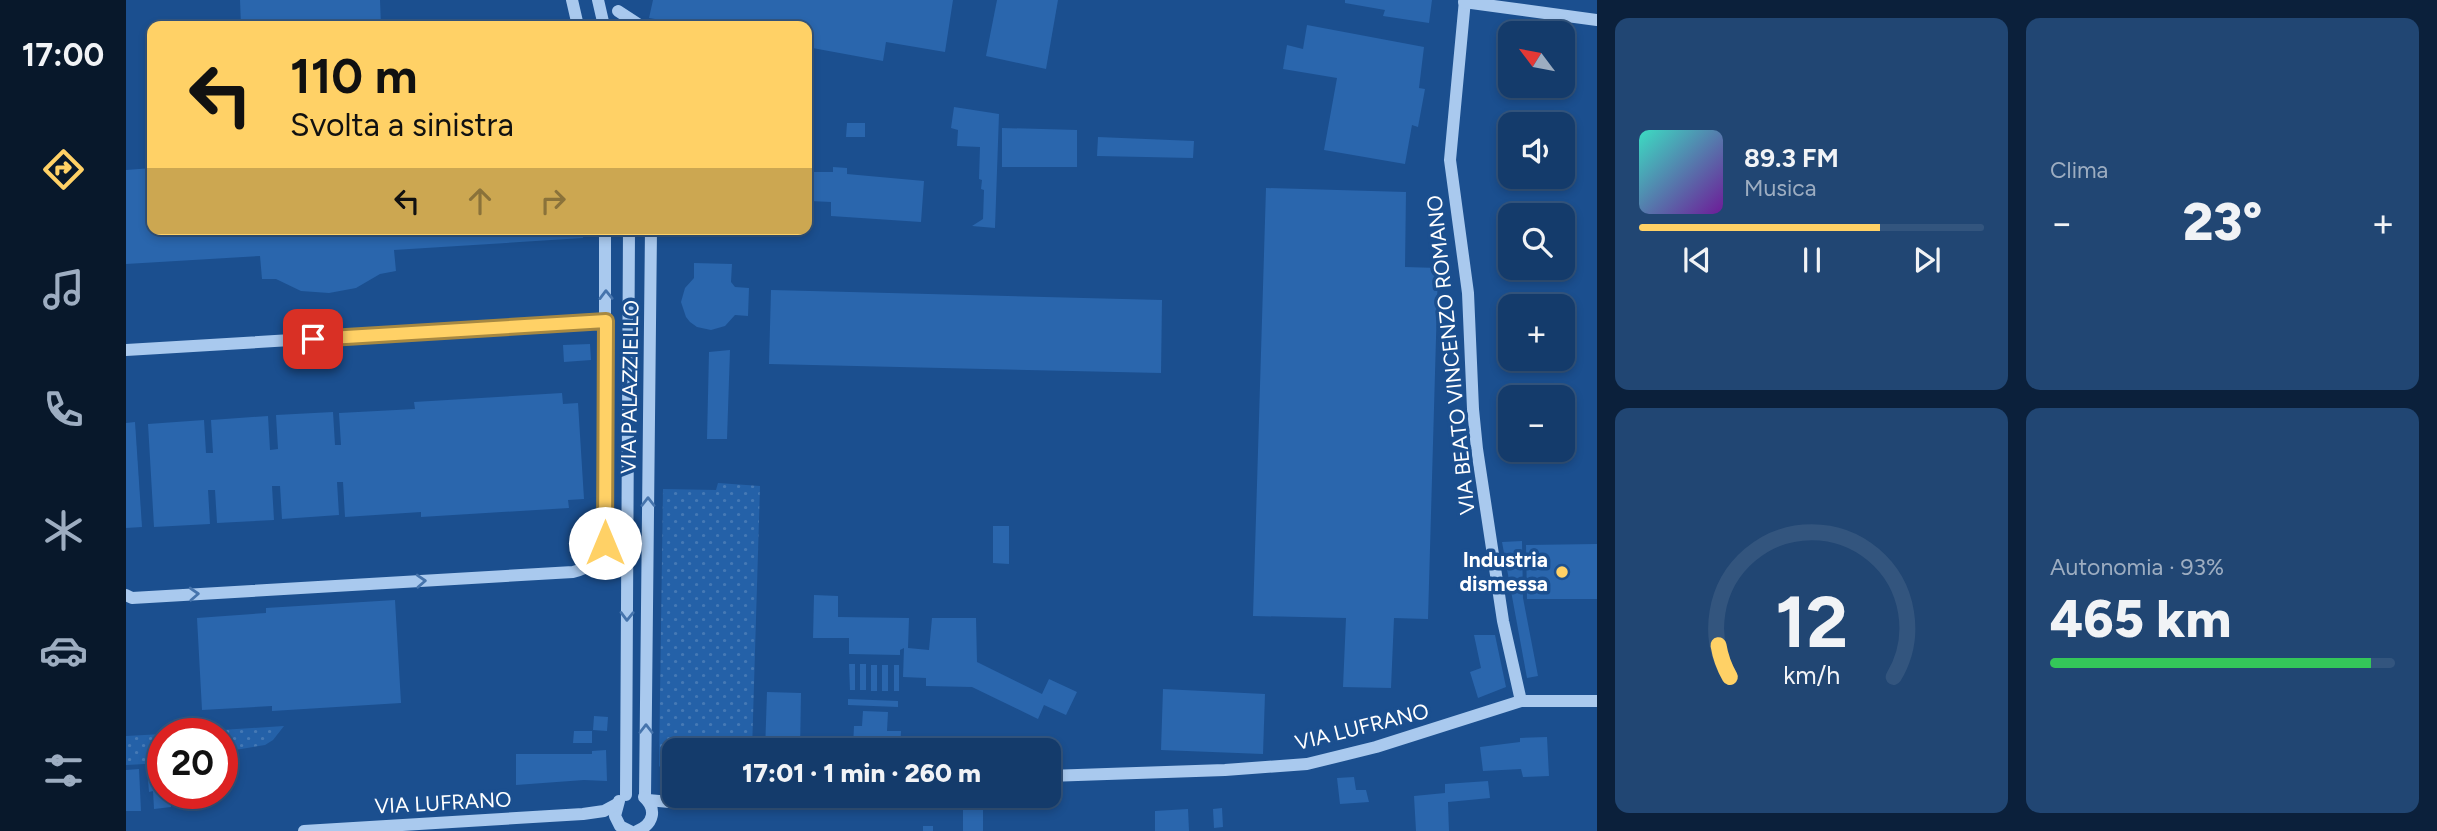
<!DOCTYPE html>
<html lang="it">
<meta charset="utf-8">
<style>
:root{--surface:#143b6b;--page:#214673;--text:#f1f3f6;--muted:#9dadc1;--line:#33557e;--accent:#ffd166}
body{margin:0;font-family:Figtree,sans-serif;background:var(--page);color:var(--text);height:100vh;display:flex;flex-direction:column;font-size:26px;white-space:nowrap}
*{box-sizing:border-box;margin:0}
p{font-size:23px;color:var(--muted)}
.icon{flex:none;width:38px;height:38px;fill:none;stroke:currentColor;stroke-width:2;stroke-linecap:round;stroke-linejoin:round}
.map{position:relative;flex:1;overflow:hidden}
.panel{display:flex;flex-direction:column;gap:18px;padding:18px;background:#0b203b;width:840px}
.panel>*{flex:none}
.top-card{position:absolute;left:21px;top:21px;width:665px;height:214px;border-radius:14px;box-shadow:0 4px 10px #0003,0 0 0 2px var(--line);background:#ffd166;color:#111;overflow:hidden}
.needle{width:46px;rotate:302deg}
.tools{position:absolute;left:1372px;top:21px;display:grid;gap:14px}
.tools a{display:grid;place-items:center;width:77px;height:77px;border-radius:14px;background:var(--surface);box-shadow:0 4px 10px #0003,0 0 0 2px var(--line);font-size:35px}
.speed{position:absolute;left:21px;top:718px;display:flex;gap:14px;font-size:35px;font-weight:700;text-align:center}
.speed>*{display:grid;place-content:center;width:91px;height:91px;border-radius:50%;background:var(--surface);box-shadow:0 4px 10px #0003,0 0 0 2px var(--line);line-height:1}
.speed .limit{border:10px solid #d22;background:#fff;color:#111}
.pin{position:absolute;display:grid;place-items:center;width:60px;height:60px;color:#fff;margin:-30px;border-radius:14px;box-shadow:0 4px 10px #0006}
.me{position:absolute;width:77px;margin:-38px;rotate:0deg;stroke-linejoin:round;filter:drop-shadow(0 0 5px #0008)}
.turn{display:flex;align-items:center;gap:24px;height:147px;padding:0 28px;font-size:32px}
.turn .icon{width:91px;height:91px;stroke-width:2.5}
.turn b{display:block;font-size:49px;line-height:60px}
.lanes{display:flex;align-items:center;height:66px;padding:0 28px;background:#0003;justify-content:center;gap:35px;direction:ltr}
.lanes .off{opacity:.35}
.big{font-size:52px;font-weight:800;line-height:1.1}
.panel .tile{flex:1;display:flex;flex-direction:column;justify-content:center;gap:10px;min-width:0;padding:0 24px;border-radius:14px;background:var(--page)}
.panel .dial{align-items:center;gap:0}
.dial svg{height:182px;overflow:visible;fill:none;stroke:var(--line);stroke-width:7;stroke-linecap:round;text-anchor:middle}
.dial text{fill:var(--text);stroke:none}
.song{display:flex;align-items:center;gap:21px}
.cover{width:84px;height:84px;border-radius:10px;background:linear-gradient(135deg,hsl(170 70% 55%),hsl(280 70% 35%))}
.played{height:7px;border-radius:4px;background:linear-gradient(90deg,var(--accent) 70%,var(--line) 70%)}
.keys{display:flex;justify-content:space-around;direction:ltr}
.heat{display:flex;justify-content:space-between;align-items:center;font-size:38px;direction:ltr}
.charge{height:10px;border-radius:5px;background:linear-gradient(90deg,#34c759 93%,var(--line) 0)}
.panel .tiles{flex:1;display:grid;gap:18px;grid-template-columns:repeat(2,1fr)}
.trip{position:absolute;left:536px;top:738px;width:399px;height:70px;border-radius:14px;background:var(--surface);box-shadow:0 4px 10px #0003,0 0 0 2px var(--line);font-weight:800;line-height:70px;text-align:center}
main{display:flex;flex:1;min-height:0}
.tab-bar{display:flex;flex-direction:column;width:126px;justify-content:space-around;align-items:center;background:#08182b;color:var(--muted)}
.tab-bar .icon{width:49px;height:49px}
.tab-bar .selected{color:var(--accent)}
.tab-bar b{font-size:32px;color:var(--text)}
.map>svg:first-child{display:block}
</style>
<main>
<nav class="tab-bar">
<b>17:00</b>
<svg class="icon selected" aria-label="directions" viewBox="0 0 24 24"><path d="M12 3l9 9-9 9-9-9zM9 14v-3h6M13 9l2 2-2 2"/></svg>
<svg class="icon" aria-label="music" viewBox="0 0 24 24"><path d="M9 18V5l10-2v13"/><circle cx="6" cy="18" r="3"/><circle cx="16" cy="16" r="3"/></svg>
<svg class="icon" aria-label="phone" viewBox="0 0 24 24"><path d="M5 4h4l2 5-3 2q2 4 5 5l2-3 5 2v4C11 20 4 13 5 4z"/></svg>
<svg class="icon" aria-label="climate" viewBox="0 0 24 24"><path d="M12 3v18M4 7l16 10M4 17L20 7"/></svg>
<svg class="icon" aria-label="car" viewBox="0 0 24 24"><path d="M5 17H2v-5l4-1 3-4h7l3 4 3 1v5h-3M9 17h6M6 11h13"/><circle cx="7" cy="17" r="2"/><circle cx="17" cy="17" r="2"/></svg>
<svg class="icon" aria-label="filters" viewBox="0 0 24 24"><path d="M4 7h16M4 17h16"/><circle cx="9" cy="7" r="2"/><circle cx="15" cy="17" r="2"/></svg>
</nav>
<div class="map">
<svg width="1471" height="831" viewBox="0 0 1471 831">
<defs>
<pattern id="grass-dots" width="8" height="8" patternUnits="userSpaceOnUse" patternTransform="scale(1.75)"><rect width="8" height="8" fill="#2461a8"/><path d="M2 2h.1M6 6h.1" fill="none" stroke="#4579b5" stroke-width="1.8" stroke-linecap="round"/></pattern>
</defs>
<rect width="100%" height="100%" fill="#1b4f8f"/>
<!-- grass -->
<g fill="url(#grass-dots)">
<polygon points="592,483 634,486 626,751 548,751 548,779 533,766 537,489 590,490"/>
<polygon points="158,726 147,740 139,745 97,752 96,733 49,733"/>
<polygon points="37,734 37,763 0,765 0,736"/>
</g>
<!-- building -->
<g fill="#2a66ad">
<polygon points="114,0 254,0 255,26 115,26"/>
<polygon points="527,0 827,0 819,52 760,42 757,61 681,47 681,26 570,26 523,18"/>
<polygon points="871,0 932,0 920,69 860,56"/>
<polygon points="1219,0 1306,0 1303,23 1257,16 1259,10 1219,3"/>
<polygon points="1181,25 1298,47 1293,88 1299,89 1292,127 1286,125 1279,164 1198,150 1211,78 1157,69 1161,45 1177,49"/>
<polygon points="828,107 873,114 869,228 846,226 857,219 858,190 855,189 856,180 853,179 854,147 831,146 832,130 825,128"/>
<polygon points="721,123 739,123 739,137 720,137"/>
<polygon points="876,128 951,130 951,167 876,167"/>
<polygon points="972,137 1068,141 1067,158 971,156"/>
<polygon points="707,167 721,168 721,174 798,181 795,222 705,216 705,202 684,201 686,172 707,172"/>
<polygon points="26,168 26,229 457,229 457,238 268,250 270,271 254,274 230,288 203,293 175,291 150,279 136,279 134,256 0,264 0,170"/>
<polygon points="1140,188 1280,192 1279,267 1312,268 1302,619 1268,618 1265,688 1217,687 1220,618 1127,616"/>
<polygon points="568,263 606,264 605,282 609,287 623,288 622,316 609,315 599,326 585,330 571,327 564,322 560,317 555,302 559,288 568,278"/>
<polygon points="645,290 1036,300 1035,373 643,364"/>
<polygon points="464,344 465,360 438,362 437,345"/>
<polygon points="604,350 601,439 581,439 583,352"/>
<polygon points="436,393 437,404 452,403 458,499 442,500 443,508 295,517 295,512 219,517 217,482 211,482 213,515 156,519 154,486 146,486 148,520 91,523 89,490 82,490 84,524 28,527 22,424 78,420 80,453 87,453 85,420 142,416 144,450 152,449 150,415 207,412 209,445 215,445 213,413 289,409 288,402"/>
<polygon points="9,422 16,527 0,528 0,423"/>
<polygon points="867,526 883,526 883,564 867,563"/>
<polygon points="1396,541 1397,598 1412,676 1401,678 1376,542"/>
<polygon points="1471,544 1471,599 1401,599 1400,545"/>
<polygon points="688,595 712,596 712,617 783,618 782,648 803,650 806,618 850,618 851,662 916,694 923,679 951,692 940,715 918,705 912,719 846,687 800,686 800,678 777,677 778,648 774,650 774,655 723,654 723,638 687,638"/>
<polygon points="269,600 275,703 146,711 146,706 76,710 71,618 140,613 140,608"/>
<polygon points="1348,635 1369,635 1380,687 1352,698 1344,672 1355,668"/>
<polygon points="723,664 729,664 729,690 724,690"/>
<rect x="734" y="664" width="6" height="26"/>
<rect x="745" y="665" width="6" height="26"/>
<rect x="756" y="665" width="6" height="26"/>
<rect x="768" y="665" width="5" height="26"/>
<polygon points="1037,689 1139,694 1137,754 1035,750"/>
<polygon points="641,692 675,693 674,751 639,751"/>
<polygon points="722,699 772,701 772,707 722,705"/>
<polygon points="737,711 762,712 761,731 775,731 774,751 749,751 749,748 727,747 728,726 736,726"/>
<polygon points="468,716 482,717 481,731 467,730"/>
<polygon points="448,731 466,731 466,743 447,743"/>
<polygon points="1421,737 1423,776 1397,777 1395,769 1357,771 1354,747 1394,742 1394,738"/>
<polygon points="480,750 481,781 458,780 390,785 390,754 466,754 466,751"/>
<polygon points="37,766 37,793 44,793 45,807 28,809 27,791 23,792 21,767"/>
<polygon points="13,769 15,811 0,811 0,770"/>
<polygon points="1228,777 1230,790 1240,790 1243,802 1214,804 1211,778"/>
<polygon points="1362,781 1364,798 1322,802 1323,831 1290,831 1288,796 1319,793 1319,784"/>
<rect x="837" y="800" width="20" height="31"/>
<polygon points="1096,808 1097,827 1088,828 1087,809"/>
<polygon points="1062,809 1063,831 1029,831 1029,811"/>
<rect x="797" y="826" width="10" height="5"/>
</g>
<g fill="none" stroke-linecap="round" stroke-linejoin="round">
<!-- minor -->
<g stroke="#a9c9ee" stroke-width="12">
<polyline points="446,0 452,26"/>
<polyline points="472,0 478,26"/>
<polyline points="1339,0 1324,160 1342,293 1347,409 1351,449 1377,621 1395,701"/>
<polyline points="1338,2 1471,20"/>
<polyline points="492,11 515,26"/>
<polyline points="0,350 480,321"/>
<path d="M0 595 6 598 447 572C466 567 472 561 479 543V229"/>
<polyline points="922,776 1099,770 1181,764 1250,747 1395,701 1471,701"/>
<polyline points="500,795 503,229"/>
<polyline points="519,797 525,229"/>
<polyline points="522,800 565,804 662,796"/>
<polyline points="493,801 489,816 494,826 504,831"/>
<polyline points="178,831 457,814 478,811 491,804"/>
<path d="M511 831C528 824 531 809 518 797"/>
</g>
</g>
<!-- one-way arrows -->
<defs><path id="oneway-chevron" d="M-2-3.5L2.5 0L-2 3.5" fill="none" stroke-width="1.6" stroke-linecap="round" stroke-linejoin="round" transform="scale(1.75)"/></defs>
<g stroke="#4674ac">
<use href="#oneway-chevron" transform="translate(480 295) rotate(-91)"/>
<use href="#oneway-chevron" transform="translate(522 502) rotate(-90)"/>
<use href="#oneway-chevron" transform="translate(295 581) rotate(-3)"/>
<use href="#oneway-chevron" transform="translate(68 594) rotate(-3)"/>
<use href="#oneway-chevron" transform="translate(501 616) rotate(91)"/>
<use href="#oneway-chevron" transform="translate(520 729) rotate(-90)"/>
</g>
<g fill="none" stroke-linecap="round" stroke-linejoin="round">
<!-- route casing -->
<g stroke="#a68842" stroke-width="18">
<polyline id="route" points="187,339 480,321 479,543"/>
</g>
<!-- route -->
<use href="#route" stroke="#ffd166" stroke-width="12"/>
</g>
<!-- markers -->
<circle fill="#ffd166" stroke="#1b4f8f" stroke-width="2.5" cx="1436" cy="572" r="7"/>
<g text-anchor="middle" stroke-width="7" stroke-linejoin="round" paint-order="stroke">
<!-- street labels -->
<g font-size="21" fill="#fff" stroke="#1b4f8f">
<text transform="translate(1325 355) rotate(-96)" y="7">VIA BEATO VINCENZO ROMANO</text>
<text transform="translate(504 387) rotate(-89)" y="7">VIA PALAZZIELLO</text>
<text transform="translate(1236 727) rotate(-14)" y="7">VIA LUFRANO</text>
<text transform="translate(317 803) rotate(-3)" y="7">VIA LUFRANO</text>
</g>
<!-- poi labels -->
<g font-size="21" font-weight="bold" fill="#fff" stroke="#1b4f8f" text-anchor="end">
<text x="1422" y="567">Industria<tspan x="1422" dy="24">dismessa</tspan></text>
</g>
</g>
</svg>
<div class="tools">
<a><svg class="needle" viewBox="-14 -14 28 28"><path d="M0-13l5 13h-10z" fill="#e53935"/><path d="M0 13l5-13h-10z" fill="#9dadc1"/></svg></a>
<a><svg class="icon" aria-label="sound" viewBox="0 0 24 24"><path d="M4 9h4l5-4v14l-5-4H4zM17 9q2 3 0 6"/></svg></a>
<a><svg class="icon" aria-label="search" viewBox="0 0 24 24"><circle cx="10" cy="10" r="6"/><path d="M15 15l6 6"/></svg></a>
<a>+</a>
<a>−</a>
</div>
<div class="speed"><div class="limit">20</div></div>
<div class="pin" style="left:187px;top:339px;background:#d93025"><svg class="icon" aria-label="arrive" viewBox="0 0 24 24"><path d="M6 21V4h12l-3 4 3 4H6"/></svg></div>
<svg class="me" style="left:479px;top:543px" viewBox="-20 -20 40 40"><circle r="19" fill="#fff"/><path d="M0-13L10 11 0 6-10 11z" fill="#ffd166"/></svg>
<div class="trip">17:01 · 1 min · 260 m</div>
<div class="top-card">
<div class="turn"><svg class="icon" aria-label="left" viewBox="0 0 24 24"><path d="M17 20v-9H6M10 6l-5 5 5 5"/></svg><div><b>110 m</b>Svolta a sinistra</div></div>
<div class="lanes"><svg class="icon" aria-label="left" viewBox="0 0 24 24"><path d="M17 20v-9H6M10 6l-5 5 5 5"/></svg><svg class="icon off" aria-label="ahead" viewBox="0 0 24 24"><path d="M12 20V5M6 11l6-6 6 6"/></svg><svg class="icon off" aria-label="right" viewBox="0 0 24 24"><path d="M7 20v-9h11M14 6l5 5-5 5"/></svg></div>
</div>
</div>
<section class="panel">
<div class="tiles">
<div class="tile">
<div class="song"><i class="cover"></i><div><b>89.3 FM</b><p>Musica</p></div></div>
<div class="played"></div>
<div class="keys"><svg class="icon" aria-label="previous" viewBox="0 0 24 24"><path d="M18 5L8 12l10 7zM5 5v14"/></svg><svg class="icon" aria-label="pause" viewBox="0 0 24 24"><path d="M8 5v14M16 5v14"/></svg><svg class="icon" aria-label="next" viewBox="0 0 24 24"><path d="M6 5l10 7-10 7zM19 5v14"/></svg></div>
</div>
<div class="tile"><p>Clima</p>
<div class="heat"><a>−</a><b class="big">23°</b><a>+</a></div>
</div>
<div class="tile dial"><svg viewBox="0 0 100 80">
<path d="M14 69A42 42 0 1 1 86 69"/>
<path d="M14 69A42 42 0 0 1 9 55" stroke="#ffd166"/>
<text x="50" y="56" font-size="32" font-weight="700">12</text>
<text x="50" y="72" font-size="11">km/h</text>
</svg></div>
<div class="tile"><p>Autonomia · 93%</p><b class="big">465 km</b><div class="charge"></div></div>
</div>
</section>
</main>
